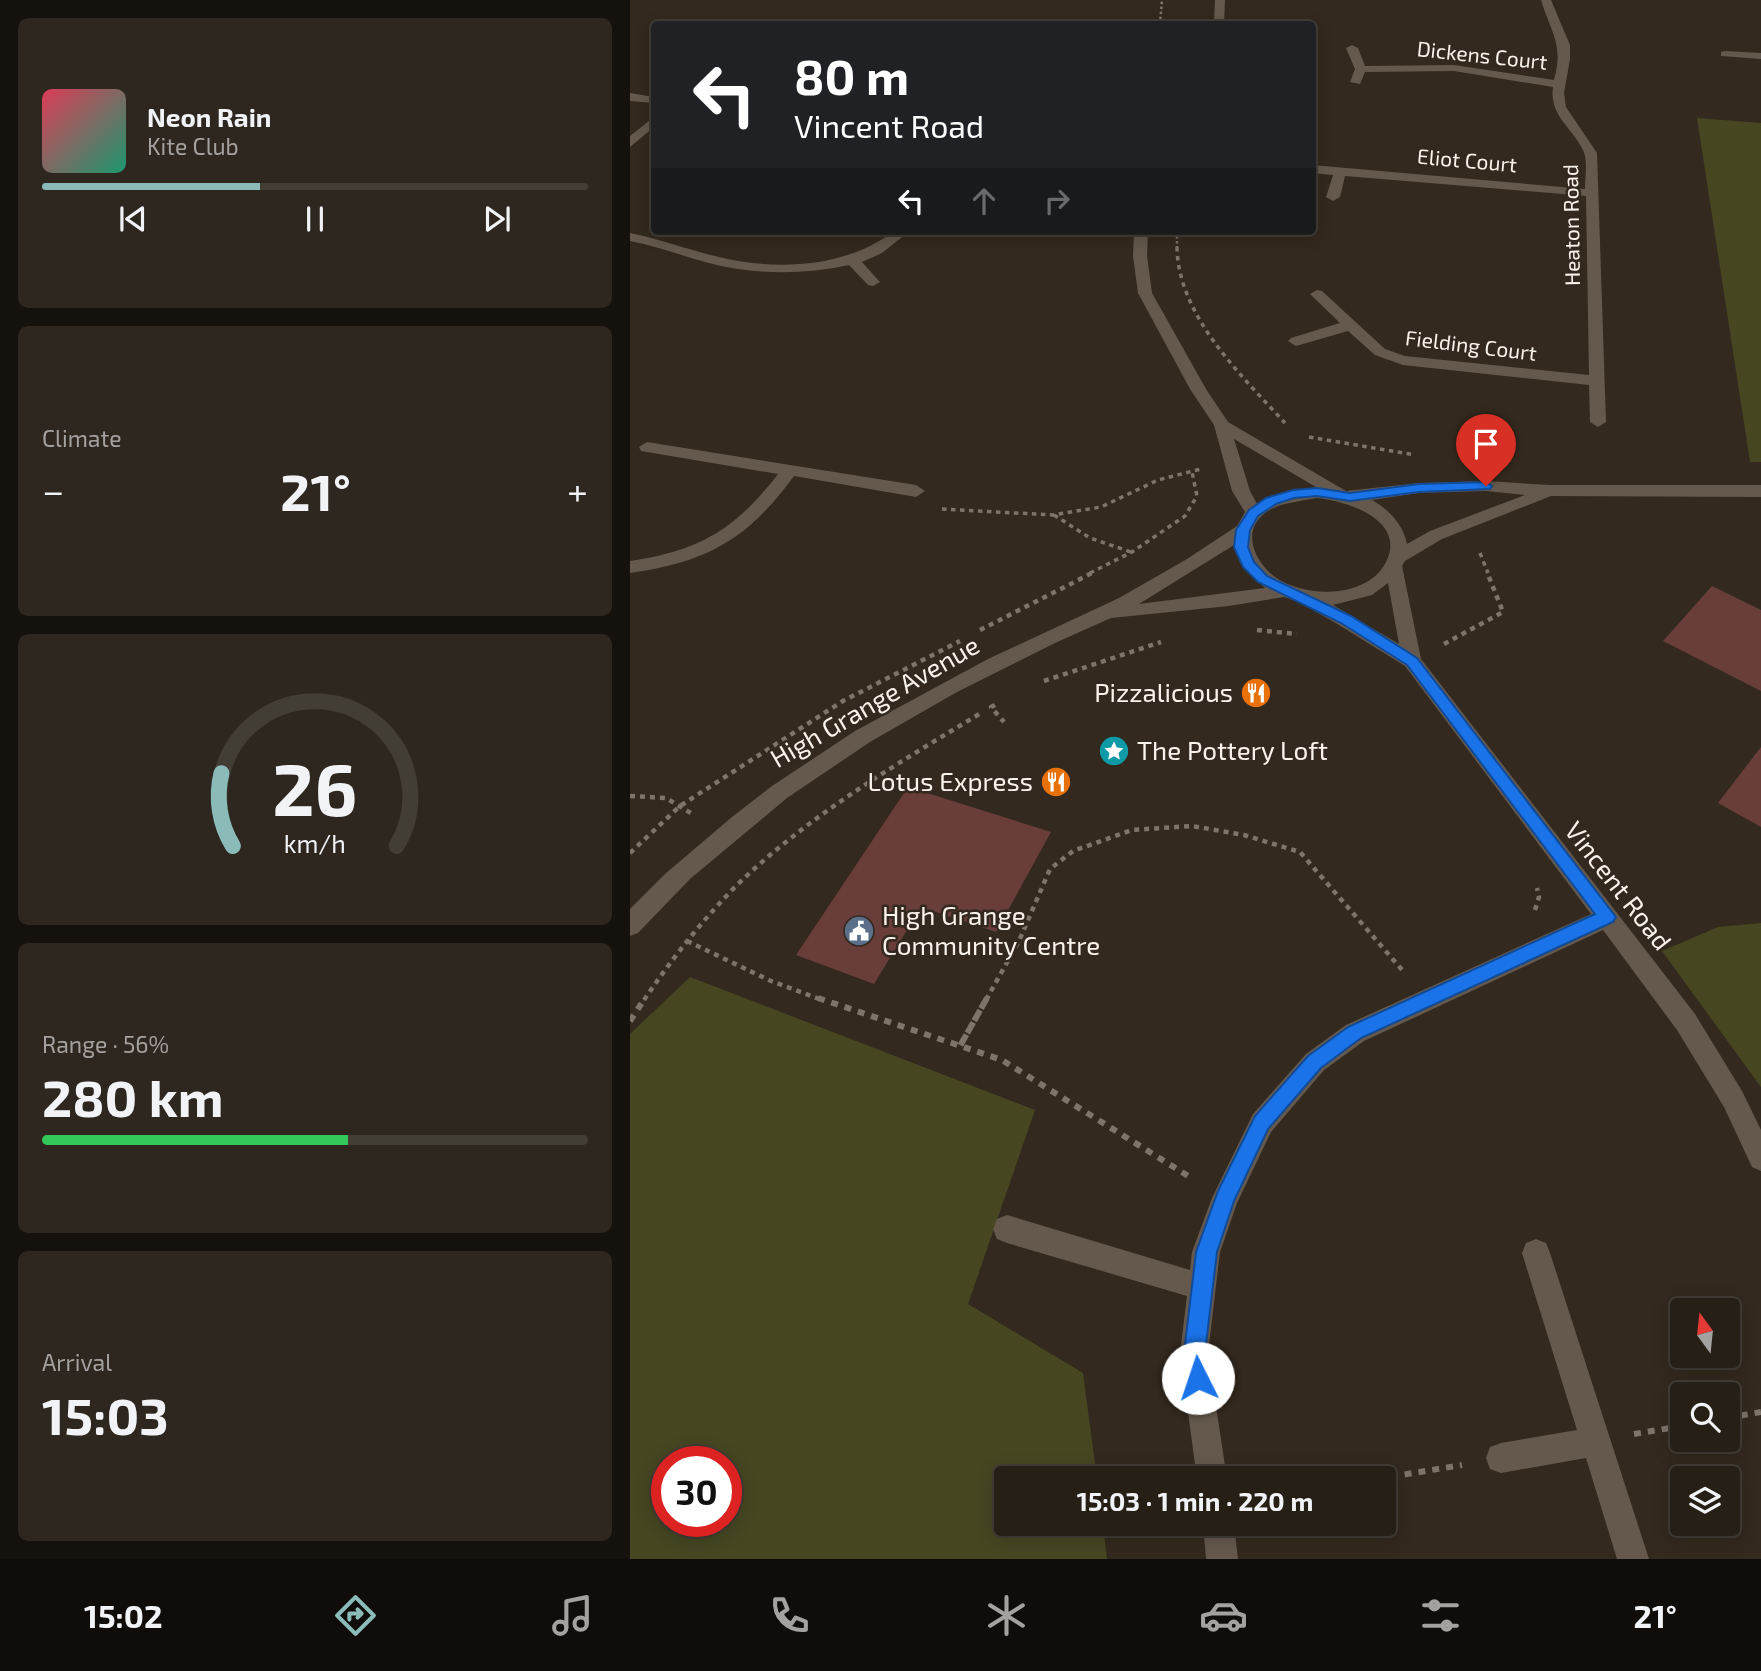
<!DOCTYPE html>
<meta charset="utf-8">
<style>
:root{--surface:#261f16;--page:#2e271f;--text:#f1f3f6;--muted:#a4a2a1;--line:#423d35;--accent:#8bbbb9}
body{margin:0;font-family:"Exo 2",sans-serif;background:var(--page);color:var(--text);height:100vh;display:flex;flex-direction:column;font-size:26px;white-space:nowrap}
*{box-sizing:border-box;margin:0}
p{font-size:23px;color:var(--muted)}
.icon{flex:none;width:38px;height:38px;fill:none;stroke:currentColor;stroke-width:2;stroke-linecap:round;stroke-linejoin:round}
.map{position:relative;flex:1;overflow:hidden}
.side{display:flex;flex-direction:column;gap:18px;padding:18px;background:#15110c;width:630px}
.side>*{flex:none}
.hud{position:absolute;left:21px;top:21px;width:665px;height:214px;border-radius:7px;box-shadow:0 4px 18px #0003,0 0 0 2px var(--line);background:#202124;color:#fff;overflow:hidden}
.needle{width:46px;rotate:345deg}
.tools{position:absolute;left:1040px;top:1298px;display:grid;gap:14px}
.tools a{display:grid;place-items:center;width:70px;height:70px;border-radius:7px;background:var(--surface);box-shadow:0 4px 18px #0003,0 0 0 2px var(--line);font-size:35px}
.speed{position:absolute;left:21px;top:1446px;display:flex;gap:14px;font-size:35px;font-weight:700;text-align:center}
.speed>*{display:grid;place-content:center;width:91px;height:91px;border-radius:50%;background:var(--surface);box-shadow:0 4px 18px #0003,0 0 0 2px var(--line);line-height:1}
.speed .limit{border:10px solid #d22;background:#fff;color:#111}
.pin{position:absolute;display:grid;place-items:center;width:60px;height:60px;color:#fff;margin:-72px -30px;border-radius:50% 50% 50% 0;rotate:-45deg;box-shadow:0 0 7px #0007}
.pin .icon{rotate:45deg}
.me{position:absolute;width:77px;margin:-38px;rotate:356deg;stroke-linejoin:round;filter:drop-shadow(0 0 5px #0008)}
.turn{display:flex;align-items:center;gap:24px;height:147px;padding:0 28px;font-size:32px}
.turn .icon{width:91px;height:91px;stroke-width:2.5}
.turn b{display:block;font-size:49px;line-height:60px}
.lanes{display:flex;align-items:center;height:66px;padding:0 28px;background:#0003;justify-content:center;gap:35px;direction:ltr}
.lanes .off{opacity:.35}
.big{font-size:52px;font-weight:700;line-height:1.1}
.side .tile{flex:1;display:flex;flex-direction:column;justify-content:center;gap:10px;min-width:0;padding:0 24px;border-radius:10px;background:var(--page)}
.side .dial{align-items:center;gap:0}
.dial svg{height:182px;overflow:visible;fill:none;stroke:var(--line);stroke-width:7;stroke-linecap:round;text-anchor:middle}
.dial text{fill:var(--text);stroke:none}
.song{display:flex;align-items:center;gap:21px}
.cover{width:84px;height:84px;border-radius:10px;background:linear-gradient(135deg,hsl(350 70% 55%),hsl(160 70% 35%))}
.played{height:7px;border-radius:4px;background:linear-gradient(90deg,var(--accent) 40%,var(--line) 40%)}
.keys{display:flex;justify-content:space-around;direction:ltr}
.heat{display:flex;justify-content:space-between;align-items:center;font-size:38px;direction:ltr}
.charge{height:10px;border-radius:5px;background:linear-gradient(90deg,#34c759 56%,var(--line) 0)}
.trip{position:absolute;left:364px;top:1466px;width:402px;height:70px;border-radius:7px;background:var(--surface);box-shadow:0 4px 18px #0003,0 0 0 2px var(--line);font-weight:700;line-height:70px;text-align:center}
.tabs{display:flex;height:112px;justify-content:space-around;align-items:center;background:#0f0c09;color:var(--muted)}
.tabs .icon{width:49px;height:49px}
.tabs .active{color:var(--accent)}
.tabs b{font-size:32px;color:var(--text)}
main{display:flex;flex:1;min-height:0}
.map>svg:first-child{display:block}
</style>
<main>
<section class="side">
<div class="tile">
<div class="song"><i class="cover"></i><div><b>Neon Rain</b><p>Kite Club</p></div></div>
<div class="played"></div>
<div class="keys"><svg class="icon" aria-label="previous" viewBox="0 0 24 24"><path d="M18 5L8 12l10 7zM5 5v14"/></svg><svg class="icon" aria-label="pause" viewBox="0 0 24 24"><path d="M8 5v14M16 5v14"/></svg><svg class="icon" aria-label="next" viewBox="0 0 24 24"><path d="M6 5l10 7-10 7zM19 5v14"/></svg></div>
</div>
<div class="tile"><p>Climate</p>
<div class="heat"><a>−</a><b class="big">21°</b><a>+</a></div>
</div>
<div class="tile dial"><svg viewBox="0 0 100 80">
<path d="M14 69A42 42 0 1 1 86 69"/>
<path d="M14 69A42 42 0 0 1 9 37" stroke="#8bbbb9"/>
<text x="50" y="56" font-size="32" font-weight="700">26</text>
<text x="50" y="72" font-size="11">km/h</text>
</svg></div>
<div class="tile"><p>Range · 56%</p><b class="big">280 km</b><div class="charge"></div></div>
<div class="tile"><p>Arrival</p><b class="big">15:03</b></div>
</section>
<div class="map">
<svg width="1131" height="1559" viewBox="0 0 1131 1559">
<rect width="100%" height="100%" fill="#33291e"/>
<!-- green -->
<g fill="#464721" fill-rule="evenodd">
<polygon points="1067,118 1131,123 1131,462 1120,462"/>
<polygon points="1131,923 1131,1087 1032,951 1088,927"/>
<path d="M60 977 405 1110 338 1304 453 1373 467 1479H376V1524H473L477 1559H0V1034ZM37 1461H96V1521H37Z"/>
</g>
<!-- building -->
<g fill="#683d3a">
<polygon points="1082,586 1131,610 1131,691 1033,641"/>
<polygon points="1131,747 1131,827 1088,803"/>
<polygon points="278,787 421,832 366,932 291,907 244,984 166,955"/>
</g>
<g fill="none" stroke-linecap="round" stroke-linejoin="round">
<!-- path-far3 -->
<g stroke="#7d746a" stroke-width="2.5" stroke-dasharray="2.5 2.5" stroke-linecap="butt">
<polyline points="530,24 532,0"/>
<polyline points="547,231 547,248"/>
</g>
<!-- path-far2 -->
<g stroke="#7d746a" stroke-width="3.5" stroke-dasharray="4.5 4.5" stroke-linecap="butt">
<path d="M547 247C548 316 611 375 655 423"/>
<polyline points="679,437 785,455"/>
<polyline points="312,509 423,515 471,507 528,480 571,469"/>
<polyline points="424,515 460,538 504,553"/>
<polyline points="850,553 858,573"/>
<polyline points="460,573 502,552 555,516 567,496 562,472"/>
</g>
<!-- path-far1 -->
<g stroke="#7d746a" stroke-width="4.5" stroke-dasharray="5 5" stroke-linecap="butt">
<polyline points="350,630 464,572"/>
<polyline points="627,630 667,634"/>
<polyline points="814,644 873,612 857,572"/>
<polyline points="414,681 531,642"/>
<polyline points="365,705 361,707 374,722"/>
<polyline points="0,796 36,798 64,815"/>
<polyline points="0,853 50,806 213,701 330,641"/>
<polyline points="905,910 909,897 907,888"/>
<polyline points="57,941 141,981 192,1000"/>
<path d="M14 1000C41 960 70 923 104 888 176 817 265 765 351 713"/>
<polyline points="356,1000 389,941 420,869 443,851 502,830 562,826 614,835 670,852 773,971"/>
<polyline points="356,1000 361,992"/>
</g>
<!-- path -->
<g stroke="#7d746a" stroke-width="6" stroke-dasharray="7 7" stroke-linecap="butt">
<polyline points="188,998 372,1060 563,1179"/>
<polyline points="357,998 330,1046 357,998"/>
<polyline points="0,1021 15,998"/>
<polyline points="1097,1418 1131,1412"/>
<polyline points="1004,1434 1052,1426"/>
<polyline points="747,1479 832,1465"/>
</g>
<!-- minor -->
<g fill="#65594d" fill-rule="evenodd">
<polygon points="585,0 595,0 594,24 584,24"/>
<path d="M911 0H921L940 45V59L934 93 936 107 967 153 976 422 968 427 960 422 959 385 773 365 745 355 718 331 666 346 658 341 661 338 710 323 680 294 687 290 692 291 755 349 775 356 959 375 956 196 715 176 710 197 703 201 696 197 703 175 682 173V165L955 189C955 177 958 160 953 150 942 127 919 116 923 87L824 71 735 72 730 84 720 82 725 69 716 48 722 45 728 48 735 66 824 65 924 80C934 44 921 33 911 0Z"/>
<polygon points="1095,51 1131,53 1131,59 1091,56 1091,52"/>
<polygon points="0,93 24,97 24,103 0,101"/>
<polygon points="24,117 24,127 0,147 0,136"/>
<path d="M264 231H273L276 234 252 253 232 262 250 282 243 286 238 285 219 265C173 275 124 275 79 263 52 256 27 246 0 241V233C30 239 59 250 89 257 146 271 216 268 264 231Z"/>
<path d="M504 231H518L517 256 522 293 576 389 598 422 716 491 789 483 856 481 920 485H1131V497L921 496 812 539 775 561 772 566 791 659 1065 1014 1112 1091 1131 1130V1171L1122 1167 1094 1107 1047 1030 973 930 734 1041 694 1070 641 1132 607 1203 590 1252 578 1353 597 1479H567L550 1353 557 1296 377 1243 367 1239 363 1229 367 1219 377 1215 560 1270 562 1252 582 1198 623 1114 676 1054 716 1025 961 914 775 666 709 625 669 602 654 597 599 606 481 618 425 643 327 692 240 742 157 798 60 879 8 933 0 936V909L35 874 102 817 142 786 225 731 358 659 489 598 557 559 607 526 615 512 602 491 584 425 560 389 508 293 503 256ZM604 439 686 487 636 498 627 504 620 491ZM856 491 895 495 800 531 777 544C773 524 759 510 742 500L789 493ZM687 498C717 501 777 520 756 562 736 602 665 598 638 571 615 547 615 517 651 505 662 502 675 500 687 498ZM604 545 613 567 635 588 509 604ZM758 583 769 644 703 605 742 595Z"/>
<path d="M17 442 286 485 295 491 286 497 164 476C117 540 77 562 0 573V561C69 551 106 529 148 474L11 451 9 447Z"/>
<polygon points="906,1239 916,1243 920,1253 1019,1559 987,1559 956,1458 871,1473 860,1469 856,1458 860,1447 871,1443 947,1430 892,1253 896,1243"/>
<polygon points="573,1524 604,1524 608,1559 576,1559"/>
</g>
</g>
<!-- route -->
<polygon fill="#1a73e8" stroke="#114b97" stroke-width="2" points="856,482 862,486 860,489 789,492 720,501 687,496 664,498 646,504 628,516 620,530 618,547 624,562 637,576 721,616 787,658 986,917 983,922 731,1038 691,1068 638,1129 604,1201 587,1252 575,1353 579,1378 576,1386 568,1389 560,1386 554,1353 566,1252 588,1191 625,1116 678,1056 718,1027 965,914 777,665 711,623 628,582 613,567 604,547 606,530 619,510 636,498 663,490 687,488 720,493 789,484"/>
<!-- icons -->
<defs>
<g id="restaurant-disc" transform="scale(1.575)"><circle r="9.5" fill="#e8710a" stroke="#33291e"/><path d="M-5-6h1v4h1v-4h1v4h1v-4h1v5L-1.5 .5V6h-2V.5L-5-1ZM5-6V6H3V1.5H1.5Q1.5-4 5-6Z" fill="#fff"/></g>
<g id="sight-disc" transform="scale(1.575)"><circle r="9.5" fill="#0f9aa8" stroke="#33291e"/><path d="M0-6L1.8-2.2L6-1.7L2.9 1.2L3.7 5.4L0 3.3L-3.7 5.4L-2.9 1.2L-6-1.7L-1.8-2.2Z" fill="#fff"/></g>
<g id="civic-disc" transform="scale(1.575)"><circle r="9.5" fill="#5c6f8a" stroke="#33291e"/><path d="M-.6-6.5H3V-4.5H.6V-3L4-1V1h2V6H-6V1h2V-1L-.6-3ZM-1.2 2.5V6h2.4V2.5Z" fill="#fff"/></g>
</defs>
<g fill-rule="evenodd">
<use href="#restaurant-disc" x="626" y="693"/>
<use href="#sight-disc" x="484" y="751"/>
<use href="#restaurant-disc" x="426" y="782"/>
<use href="#civic-disc" x="229" y="931"/>
</g>
<g text-anchor="middle" stroke-width="5" stroke-linejoin="round" paint-order="stroke">
<!-- far-street labels -->
<g font-size="21" fill="#faf3eb" stroke="#33291e">
<text transform="translate(852 56) rotate(6)" y="7">Dickens Court</text>
<text transform="translate(837 161) rotate(5)" y="7">Eliot Court</text>
<text transform="translate(942 225) rotate(-91)" y="7">Heaton Road</text>
<text transform="translate(841 346) rotate(7)" y="7">Fielding Court</text>
</g>
<!-- poi labels -->
<g font-size="26" fill="#faf3eb" stroke="#33291e" text-anchor="end">
<text x="603" y="702">Pizzalicious</text>
<text x="507" y="760" text-anchor="start">The Pottery Loft</text>
<text x="403" y="791">Lotus Express</text>
<text x="252" y="925" text-anchor="start">High Grange<tspan x="252" dy="30">Community Centre</tspan></text>
</g>
<!-- street labels -->
<g font-size="26" fill="#faf3eb" stroke="#33291e">
<text transform="translate(245 702) rotate(-30)" y="9">High Grange Avenue</text>
<text transform="translate(988 886) rotate(52)" y="9">Vincent Road</text>
</g>
</g>
</svg>
<div class="tools">
<a><svg class="needle" viewBox="-14 -14 28 28"><path d="M0-13l5 13h-10z" fill="#e53935"/><path d="M0 13l5-13h-10z" fill="#a4a2a1"/></svg></a>
<a><svg class="icon" aria-label="search" viewBox="0 0 24 24"><circle cx="10" cy="10" r="6"/><path d="M15 15l6 6"/></svg></a>
<a><svg class="icon" aria-label="layers" viewBox="0 0 24 24"><path d="M12 4l9 5-9 5-9-5zM3 14l9 5 9-5"/></svg></a>
</div>
<div class="speed"><div class="limit">30</div></div>
<div class="pin" style="left:856px;top:486px;background:#d93025"><svg class="icon" aria-label="arrive" viewBox="0 0 24 24"><path d="M6 21V4h12l-3 4 3 4H6"/></svg></div>
<svg class="me" style="left:568px;top:1378px" viewBox="-20 -20 40 40"><circle r="19" fill="#fff"/><path d="M0-13L10 11 0 6-10 11z" fill="#1a73e8"/></svg>
<div class="trip">15:03 · 1 min · 220 m</div>
<div class="hud">
<div class="turn"><svg class="icon" aria-label="left" viewBox="0 0 24 24"><path d="M17 20v-9H6M10 6l-5 5 5 5"/></svg><div><b>80 m</b>Vincent Road</div></div>
<div class="lanes"><svg class="icon" aria-label="left" viewBox="0 0 24 24"><path d="M17 20v-9H6M10 6l-5 5 5 5"/></svg><svg class="icon off" aria-label="ahead" viewBox="0 0 24 24"><path d="M12 20V5M6 11l6-6 6 6"/></svg><svg class="icon off" aria-label="right" viewBox="0 0 24 24"><path d="M7 20v-9h11M14 6l5 5-5 5"/></svg></div>
</div>
</div>
</main>
<nav class="tabs">
<b>15:02</b>
<svg class="icon active" aria-label="directions" viewBox="0 0 24 24"><path d="M12 3l9 9-9 9-9-9zM9 14v-3h6M13 9l2 2-2 2"/></svg>
<svg class="icon" aria-label="music" viewBox="0 0 24 24"><path d="M9 18V5l10-2v13"/><circle cx="6" cy="18" r="3"/><circle cx="16" cy="16" r="3"/></svg>
<svg class="icon" aria-label="phone" viewBox="0 0 24 24"><path d="M5 4h4l2 5-3 2q2 4 5 5l2-3 5 2v4C11 20 4 13 5 4z"/></svg>
<svg class="icon" aria-label="climate" viewBox="0 0 24 24"><path d="M12 3v18M4 7l16 10M4 17L20 7"/></svg>
<svg class="icon" aria-label="car" viewBox="0 0 24 24"><path d="M5 17H2v-5l4-1 3-4h7l3 4 3 1v5h-3M9 17h6M6 11h13"/><circle cx="7" cy="17" r="2"/><circle cx="17" cy="17" r="2"/></svg>
<svg class="icon" aria-label="filters" viewBox="0 0 24 24"><path d="M4 7h16M4 17h16"/><circle cx="9" cy="7" r="2"/><circle cx="15" cy="17" r="2"/></svg>
<b>21°</b>
</nav>
